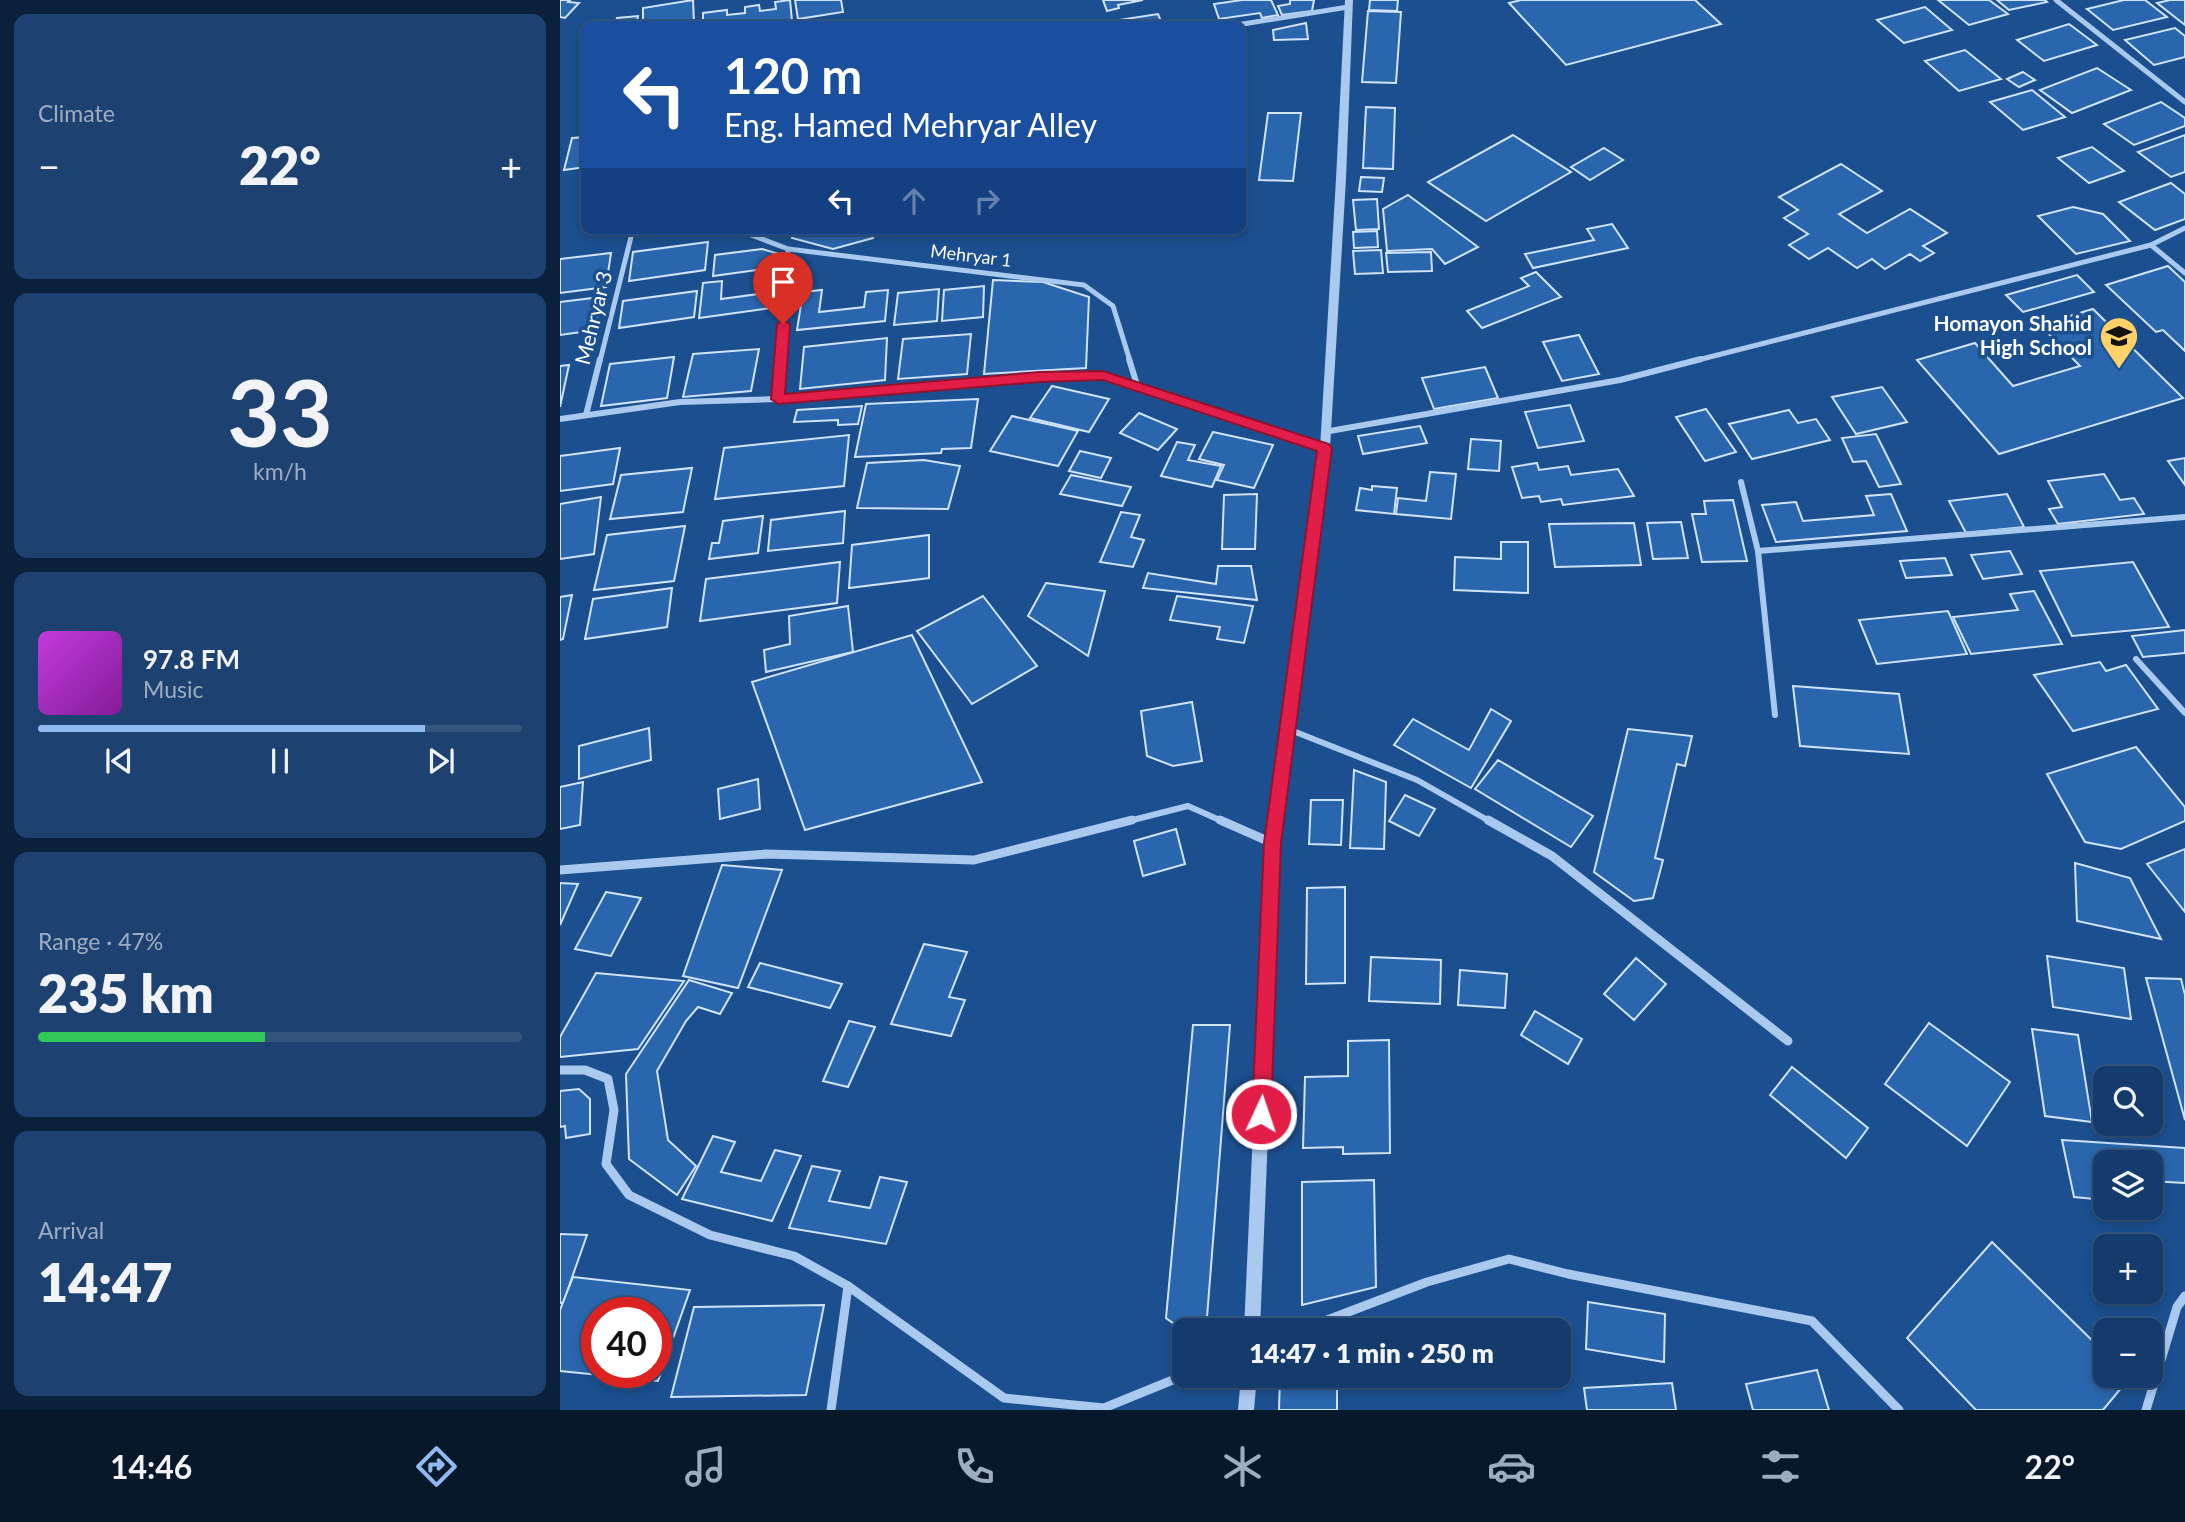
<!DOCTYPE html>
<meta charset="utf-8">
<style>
:root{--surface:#143b6b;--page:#1d4271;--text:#f1f3f6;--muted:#9dadc1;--line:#33557e;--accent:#90b9f0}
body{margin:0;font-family:Lato,sans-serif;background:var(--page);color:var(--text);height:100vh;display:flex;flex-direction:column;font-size:26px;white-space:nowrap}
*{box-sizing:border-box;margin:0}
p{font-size:23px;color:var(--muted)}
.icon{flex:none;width:38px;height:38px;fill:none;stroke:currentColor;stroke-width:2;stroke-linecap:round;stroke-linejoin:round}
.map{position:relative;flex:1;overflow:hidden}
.side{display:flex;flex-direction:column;gap:14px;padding:14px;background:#0b203b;width:560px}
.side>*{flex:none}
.guide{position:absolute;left:21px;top:21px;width:665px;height:214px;border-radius:14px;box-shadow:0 4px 10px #0003,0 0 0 2px var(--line);background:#1a4fa0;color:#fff;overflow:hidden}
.controls{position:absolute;left:1533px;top:1066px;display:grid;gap:14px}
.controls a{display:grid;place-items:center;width:70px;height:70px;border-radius:14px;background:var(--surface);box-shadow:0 4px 10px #0003,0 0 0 2px var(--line);font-size:35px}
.speed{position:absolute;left:21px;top:1297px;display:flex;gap:14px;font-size:35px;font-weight:700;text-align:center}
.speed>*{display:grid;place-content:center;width:91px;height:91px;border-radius:50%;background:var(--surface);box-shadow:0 4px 10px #0003,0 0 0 2px var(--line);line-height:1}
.speed .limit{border:10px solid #d22;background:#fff;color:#111}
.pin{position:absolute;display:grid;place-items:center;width:60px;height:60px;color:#fff;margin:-72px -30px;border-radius:50% 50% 50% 0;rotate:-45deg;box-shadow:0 0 7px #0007}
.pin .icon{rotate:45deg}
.me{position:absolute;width:77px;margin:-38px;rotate:3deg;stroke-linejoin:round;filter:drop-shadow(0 0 5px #0008)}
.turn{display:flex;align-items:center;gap:24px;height:147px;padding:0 28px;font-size:32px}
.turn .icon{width:91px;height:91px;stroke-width:2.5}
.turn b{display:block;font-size:49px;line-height:60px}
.lanes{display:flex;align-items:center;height:66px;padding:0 28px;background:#0003;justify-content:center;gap:35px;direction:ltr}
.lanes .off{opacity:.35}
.big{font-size:52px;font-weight:800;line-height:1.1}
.side .tile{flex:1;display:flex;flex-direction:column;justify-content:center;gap:10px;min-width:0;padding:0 24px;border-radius:14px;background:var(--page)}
.side .dial{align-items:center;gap:0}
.dial b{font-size:91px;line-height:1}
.song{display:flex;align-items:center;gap:21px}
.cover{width:84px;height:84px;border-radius:10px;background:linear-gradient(135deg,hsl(290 70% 55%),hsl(290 70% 35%))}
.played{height:7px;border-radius:4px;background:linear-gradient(90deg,var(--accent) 80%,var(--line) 80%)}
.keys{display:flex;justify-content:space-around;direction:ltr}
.heat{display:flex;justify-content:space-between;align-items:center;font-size:38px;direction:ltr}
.charge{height:10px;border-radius:5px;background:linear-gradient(90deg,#34c759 47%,var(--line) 0)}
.trip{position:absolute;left:612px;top:1318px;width:399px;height:70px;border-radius:14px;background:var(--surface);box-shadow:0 4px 10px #0003,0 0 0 2px var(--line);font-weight:800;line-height:70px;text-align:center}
.tabs{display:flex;height:112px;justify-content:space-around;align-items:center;background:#08182b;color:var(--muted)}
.tabs .icon{width:49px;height:49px}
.tabs .active{color:var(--accent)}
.tabs b{font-size:32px;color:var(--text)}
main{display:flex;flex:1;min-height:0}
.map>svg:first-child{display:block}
</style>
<main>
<section class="side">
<div class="tile"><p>Climate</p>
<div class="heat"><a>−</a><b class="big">22°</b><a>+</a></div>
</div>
<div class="tile dial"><b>33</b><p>km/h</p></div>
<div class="tile">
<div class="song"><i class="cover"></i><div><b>97.8 FM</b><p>Music</p></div></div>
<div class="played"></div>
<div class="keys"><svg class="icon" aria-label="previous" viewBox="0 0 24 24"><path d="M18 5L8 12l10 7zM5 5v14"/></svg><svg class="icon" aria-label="pause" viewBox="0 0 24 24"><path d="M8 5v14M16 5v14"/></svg><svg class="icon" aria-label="next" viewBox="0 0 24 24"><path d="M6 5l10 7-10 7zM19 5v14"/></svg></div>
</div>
<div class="tile"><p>Range · 47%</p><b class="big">235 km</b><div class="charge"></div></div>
<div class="tile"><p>Arrival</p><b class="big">14:47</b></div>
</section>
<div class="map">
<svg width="1625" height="1410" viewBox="0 0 1625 1410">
<rect width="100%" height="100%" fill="#1b4f8f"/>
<!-- building -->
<g fill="#2a66ad" stroke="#cfe3fa" stroke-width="2" fill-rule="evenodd">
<polygon points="0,0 10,0 8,2 19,3 5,18 0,17"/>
<polygon points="133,0 134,23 83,26 83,8"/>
<polygon points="230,0 232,21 193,26 143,26 143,13 167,10 167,15 185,13 185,7 199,5 200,11 216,9 215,2"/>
<polygon points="235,0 281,0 283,12 238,19"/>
<polygon points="543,0 583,0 558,5 559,8 547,11"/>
<polygon points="682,0 711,0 718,15 702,18 700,13 659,19 654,4"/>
<polygon points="730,0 754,0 752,11 722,15 718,6 730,4"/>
<polygon points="810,0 838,0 837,11 809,10"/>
<polygon points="961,0 1135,0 1161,24 1006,65 949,3"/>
<polygon points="1378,0 1429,0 1448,14 1409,25"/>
<polygon points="1437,0 1485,0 1487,2 1449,10"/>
<polygon points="1564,0 1585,0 1607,17 1553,30 1527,9"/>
<polygon points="1610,0 1625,0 1625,25 1597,3"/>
<polygon points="1365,7 1392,30 1344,43 1317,20"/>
<polygon points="808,11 841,12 836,83 802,82"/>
<polygon points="598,14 603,26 553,26 552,21"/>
<polygon points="78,16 76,26 54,26 57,18"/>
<polygon points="746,23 748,39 714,40 713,30"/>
<polygon points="1509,24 1537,45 1484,61 1457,40"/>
<polygon points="1615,28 1625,36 1625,57 1594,65 1565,40"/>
<polygon points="1405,50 1441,79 1399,91 1365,61"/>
<polygon points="1537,68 1571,90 1512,113 1480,90"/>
<polygon points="1463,72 1475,80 1459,87 1447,79"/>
<polygon points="1472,90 1505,117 1463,130 1430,102"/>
<polygon points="1601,102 1625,118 1625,126 1574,145 1544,124"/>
<polygon points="806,107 835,108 833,169 803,168"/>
<polygon points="708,113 741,113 733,181 699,180"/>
<polygon points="953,135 1011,172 926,221 868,182"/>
<polygon points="1625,135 1625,172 1611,177 1578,152"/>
<polygon points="26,137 26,167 4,170 12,138"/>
<polygon points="1532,147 1564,171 1529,183 1498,158"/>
<polygon points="1044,148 1063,160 1030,180 1011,167"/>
<polygon points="1281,164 1322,191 1279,214 1307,233 1350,209 1387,233 1363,246 1374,253 1360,261 1350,254 1325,269 1312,259 1297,268 1268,248 1249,259 1229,245 1248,234 1224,218 1238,210 1219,197"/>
<polygon points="801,177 824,178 822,192 799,191"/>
<polygon points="1611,183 1625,194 1625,219 1595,230 1559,202"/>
<polygon points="848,195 918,247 885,264 872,249 827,251 823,209"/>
<polygon points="817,199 819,229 796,230 793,200"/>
<polygon points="1513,207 1543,214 1570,241 1516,254 1478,216"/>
<polygon points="1052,224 1068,248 973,268 965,254 1034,240 1027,229"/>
<polygon points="230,229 309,229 313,238 273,249 232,238"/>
<polygon points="817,231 818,247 794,248 793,232"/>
<polygon points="148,242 145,270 69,281 73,252"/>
<polygon points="202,249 219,254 218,267 153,276 155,255"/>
<polygon points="821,250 823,273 795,274 793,251"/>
<polygon points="871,252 872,271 828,272 826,253"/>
<polygon points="51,253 46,287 0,293 0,259"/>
<polygon points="1608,266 1625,282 1625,351 1603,330 1596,332 1546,285"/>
<polygon points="976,272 1001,297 922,328 907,311 969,286 961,278"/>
<polygon points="220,275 219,307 139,318 143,283 162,281 161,299 198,294 199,278"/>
<polygon points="1517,275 1534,292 1463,312 1446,295"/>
<polygon points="433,280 483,282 529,297 526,368 424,374"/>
<polygon points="424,286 423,317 382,321 384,290"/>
<polygon points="379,289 377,321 334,325 338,293"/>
<polygon points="262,290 259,312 304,307 306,292 328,290 325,321 237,330 243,292"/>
<polygon points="137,291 134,317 59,328 63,301"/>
<polygon points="41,297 35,330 0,335 0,302"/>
<polygon points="1533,309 1623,398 1439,454 1357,360 1415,343 1453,386 1520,366 1480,325"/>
<polygon points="411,334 407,374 338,379 343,339"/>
<polygon points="1019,335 1039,374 1002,381 983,342"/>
<polygon points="327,338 325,380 240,389 244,347"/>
<polygon points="199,349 191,391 123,397 133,354"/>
<polygon points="114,357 107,398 41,406 50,364"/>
<polygon points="9,365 0,407 0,366"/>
<polygon points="925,367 938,398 874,409 862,378"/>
<polygon points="492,386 549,399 529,432 470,418"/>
<polygon points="1322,387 1347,422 1296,434 1272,397"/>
<polygon points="418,399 411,448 382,449 381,453 295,457 306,404"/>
<polygon points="1010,405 1024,441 978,448 965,412"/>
<polygon points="302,406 298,424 278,425 278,420 234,422 237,410"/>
<polygon points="1146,409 1176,452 1145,461 1116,417"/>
<polygon points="1229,410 1238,423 1256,419 1270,440 1192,459 1169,424"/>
<polygon points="579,413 617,429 598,450 560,433"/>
<polygon points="452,416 518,431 498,466 430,451"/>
<polygon points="860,426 867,443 803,454 798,436"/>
<polygon points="653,432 713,445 694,488 657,480 664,465 639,459"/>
<polygon points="1316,434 1341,484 1319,487 1306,461 1293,462 1282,438"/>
<polygon points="289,435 284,486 155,499 164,448"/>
<polygon points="911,439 941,441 939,471 908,469"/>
<polygon points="617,442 635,445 628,460 661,466 652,487 601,476"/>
<polygon points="60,448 53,484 0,491 0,456"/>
<polygon points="520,451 551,458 541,478 509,471"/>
<polygon points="1625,458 1625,485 1608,461"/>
<polygon points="364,460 400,466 388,509 297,508 307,463"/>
<polygon points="977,463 979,470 1008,466 1011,475 1058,469 1074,496 1003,505 1001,499 981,502 979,496 962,498 952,467"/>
<polygon points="132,468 123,512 50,519 61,475"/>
<polygon points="870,472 896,474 891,519 836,514 838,498 866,501"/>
<polygon points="1544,474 1560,500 1574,498 1584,514 1498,524 1489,509 1502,507 1488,481"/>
<polygon points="511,475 571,487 562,506 500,494"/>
<polygon points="812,486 837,488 834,514 796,510 800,488 812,490"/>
<polygon points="697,494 695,549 662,549 664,495"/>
<polygon points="1331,494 1347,531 1216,542 1202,505 1236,502 1243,521 1314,515 1306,496"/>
<polygon points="1447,494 1464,527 1406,533 1389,501"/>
<polygon points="41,497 34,554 0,559 0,504"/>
<polygon points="1173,500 1187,561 1142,562 1132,514 1146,514 1144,501"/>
<polygon points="285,511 283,543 208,551 211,520"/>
<polygon points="561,512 580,515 571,537 584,540 573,567 540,562"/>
<polygon points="203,516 198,553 149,559 152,543 159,543 163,521"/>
<polygon points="1121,522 1128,558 1093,559 1087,523"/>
<polygon points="1074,523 1081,565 995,567 989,524"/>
<polygon points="125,526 114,581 34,590 47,535"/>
<polygon points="369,535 369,578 289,588 292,545"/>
<polygon points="941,542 968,542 968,593 894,590 895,557 941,559"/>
<polygon points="1450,551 1462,574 1423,579 1411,555"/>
<polygon points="1385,558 1392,575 1346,578 1340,561"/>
<polygon points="280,562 277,603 140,621 146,579"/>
<polygon points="1573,562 1609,627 1512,636 1480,571"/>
<polygon points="658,566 691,566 697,600 583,588 588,573 656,584"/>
<polygon points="486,583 545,591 528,656 468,616"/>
<polygon points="112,588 107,627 25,639 33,599"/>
<polygon points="1474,591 1502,644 1411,654 1393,617 1458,610 1450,594"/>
<polygon points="12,595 3,639 0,640 0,597"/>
<polygon points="423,596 477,666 412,704 357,631"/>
<polygon points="617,596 693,606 684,643 657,639 660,627 610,620"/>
<polygon points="288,606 293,652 206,672 204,650 230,644 229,616"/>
<polygon points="1388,611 1407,654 1317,664 1299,620"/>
<polygon points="1625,630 1625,653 1583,657 1572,636"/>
<polygon points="352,635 422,782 245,830 192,682"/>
<polygon points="1540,662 1546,671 1566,665 1598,709 1513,731 1474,675"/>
<polygon points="1233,686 1339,694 1349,754 1240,746"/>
<polygon points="632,702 642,761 613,766 587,756 581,711"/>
<polygon points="931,709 951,721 911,788 834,745 853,719 909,750"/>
<polygon points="89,728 91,760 19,779 19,746"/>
<polygon points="1068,729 1132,736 1125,766 1117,764 1095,858 1103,860 1093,898 1074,901 1034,872"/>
<polygon points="1576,747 1625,807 1625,821 1561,849 1525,842 1487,774"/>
<polygon points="938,760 1033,816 1011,847 915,789"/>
<polygon points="794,770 826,782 824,849 790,848"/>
<polygon points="198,779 200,809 160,819 158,789"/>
<polygon points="23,782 20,825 0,829 0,787"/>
<polygon points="845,795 875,809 859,836 829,821"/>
<polygon points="751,800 783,800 781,845 749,844"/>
<polygon points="616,829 625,864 583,876 574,841"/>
<polygon points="1625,849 1625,912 1587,864"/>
<polygon points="1515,863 1570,878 1601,939 1517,921"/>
<polygon points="162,865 222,870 178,988 123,976"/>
<polygon points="0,883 18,884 0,925"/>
<polygon points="785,887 785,983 746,984 747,888"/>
<polygon points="46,892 81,898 51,956 15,949"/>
<polygon points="364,944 407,952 389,997 405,1000 391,1036 331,1024"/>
<polygon points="1487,956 1564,968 1571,1019 1493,1007"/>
<polygon points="811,957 881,960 880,1004 809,1001"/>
<polygon points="1076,958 1106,984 1074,1020 1044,994"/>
<polygon points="200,963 282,984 270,1008 188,987"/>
<polygon points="900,970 947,974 945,1008 898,1005"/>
<polygon points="36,973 124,981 78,1049 0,1057 0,1037"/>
<polygon points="1586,978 1621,979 1625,995 1625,1120"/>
<polygon points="129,980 172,993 160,1014 138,1007 126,1021 97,1071 108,1140 136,1166 117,1195 69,1159 66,1074"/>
<polygon points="975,1011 1022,1039 1008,1064 961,1035"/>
<polygon points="289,1021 315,1027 288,1087 263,1081"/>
<polygon points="1369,1023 1450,1082 1407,1146 1325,1084"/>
<polygon points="633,1025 670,1025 646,1330 625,1332 606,1318"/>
<polygon points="1472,1029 1518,1035 1532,1122 1485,1116"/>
<polygon points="829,1040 830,1153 783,1154 783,1147 743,1148 745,1077 788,1076 788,1041"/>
<polygon points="1232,1067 1308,1128 1286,1158 1210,1095"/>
<polygon points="19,1089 30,1099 30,1134 6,1138 5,1126 0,1127 0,1091"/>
<polygon points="153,1136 175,1142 161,1172 201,1181 215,1150 241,1156 212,1221 122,1199"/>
<polygon points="1502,1140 1625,1148 1625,1183 1591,1181 1591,1162 1545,1162 1545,1200 1514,1197"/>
<polygon points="252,1166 280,1171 269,1201 310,1208 320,1177 347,1182 326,1244 229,1228"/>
<polygon points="814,1180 816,1287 742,1305 742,1182"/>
<polygon points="0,1234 27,1235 3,1303 0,1303"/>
<polygon points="1432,1242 1545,1353 1545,1376 1550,1376 1562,1387 1543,1410 1416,1410 1347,1338"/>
<path d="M13 1277 130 1290 98 1381 0 1371V1310ZM37 1312H96V1372H37Z"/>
<polygon points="1028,1302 1105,1314 1104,1362 1026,1349"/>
<polygon points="264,1305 246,1395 111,1397 134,1307"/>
<polygon points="1257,1370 1269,1410 1193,1410 1186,1384"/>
<polygon points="720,1376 777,1376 777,1410 719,1410"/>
<polygon points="1112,1383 1116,1410 1027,1410 1024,1388"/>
</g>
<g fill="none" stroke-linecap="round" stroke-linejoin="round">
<!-- minor-far2 -->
<g stroke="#a9c9ee" stroke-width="5">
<polyline points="1496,0 1625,102"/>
<polyline points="671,26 788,7"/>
<polyline points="176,229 228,249 524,285 553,306 570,361"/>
<polyline points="1591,245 1625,273"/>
<polyline points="40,361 73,229"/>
<polyline points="221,361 228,249"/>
<polyline points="1134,361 1591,245 1625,228"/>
</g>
<!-- minor-far1 -->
<g stroke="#a9c9ee" stroke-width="6">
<polyline points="569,359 578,388"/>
<polyline points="218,399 221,359"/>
<polyline points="26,415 40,359"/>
<polyline points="0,419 120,402 218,399 480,377 543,375 765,448"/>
<polyline points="764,432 1060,380 1141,359"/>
<polyline points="1181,482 1198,551 1215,715"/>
<polyline points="1198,551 1625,517"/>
<polyline points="1576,659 1625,713"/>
<polyline points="728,729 857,780 931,822"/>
<polyline points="565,822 628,806 664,822"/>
</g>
<!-- minor -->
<g stroke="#a9c9ee" stroke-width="9">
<polyline points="660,820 712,843"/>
<polyline points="928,820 992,856 1228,1041"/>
<polyline points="0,870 207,854 414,860 572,820"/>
<polyline points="0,1070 25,1070 48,1079 54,1110 46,1164 69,1195 150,1235 234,1256 288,1286 444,1398 544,1408 625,1375"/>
<polyline points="741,1330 867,1282 949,1259 1008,1274 1252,1321 1339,1410"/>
<polyline points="271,1410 288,1286"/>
<polyline points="1586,1410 1617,1307 1625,1296"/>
</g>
<!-- tertiary -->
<g fill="#a9c9ee" fill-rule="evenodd">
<polygon points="785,0 793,0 786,179 770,448 720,843 700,1330 684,1330 706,843 760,448 776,179"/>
<polygon points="681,1376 697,1376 694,1410 678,1410"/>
</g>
</g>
<!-- route -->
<polygon fill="#e11d48" stroke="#92132f" stroke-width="2" points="223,320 230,324 225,394 480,372 543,371 769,444 772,448 721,843 711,1114 708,1120 701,1123 694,1120 692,1114 704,843 757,451 543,380 480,382 218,404 211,399 217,324"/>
<!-- icons -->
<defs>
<g id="school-pin" transform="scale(2.0125)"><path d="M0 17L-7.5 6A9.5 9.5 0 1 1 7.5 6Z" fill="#ffd166" stroke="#1b4f8f"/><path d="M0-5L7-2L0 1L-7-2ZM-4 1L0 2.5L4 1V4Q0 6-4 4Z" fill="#111"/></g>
</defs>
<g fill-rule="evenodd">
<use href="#school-pin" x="1559" y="336"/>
</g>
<g text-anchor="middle" stroke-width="7" stroke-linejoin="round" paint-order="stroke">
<!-- far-street labels -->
<g font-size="18" fill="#fff" stroke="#1b4f8f">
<text transform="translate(411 256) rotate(7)" y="6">Mehryar 1</text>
</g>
<!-- street labels -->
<g font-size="21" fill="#fff" stroke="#1b4f8f">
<text transform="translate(34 318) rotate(-76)" y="7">Mehryar 3</text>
</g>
<!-- poi labels -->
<g font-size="21" font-weight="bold" fill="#fff" stroke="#1b4f8f" text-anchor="end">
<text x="1532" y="331">Homayon Shahid<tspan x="1532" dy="24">High School</tspan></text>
</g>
</g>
</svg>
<div class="controls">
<a><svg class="icon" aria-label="search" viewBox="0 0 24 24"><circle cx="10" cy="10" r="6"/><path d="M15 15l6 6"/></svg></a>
<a><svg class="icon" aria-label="layers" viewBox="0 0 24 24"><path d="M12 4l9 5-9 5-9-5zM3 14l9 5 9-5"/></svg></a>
<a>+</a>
<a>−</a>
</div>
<div class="speed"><div class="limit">40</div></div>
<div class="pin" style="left:223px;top:324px;background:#d93025"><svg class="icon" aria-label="arrive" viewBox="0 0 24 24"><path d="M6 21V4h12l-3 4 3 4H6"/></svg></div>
<svg class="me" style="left:701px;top:1114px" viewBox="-20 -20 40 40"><circle r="17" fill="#e11d48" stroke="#fff" stroke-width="3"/><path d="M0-11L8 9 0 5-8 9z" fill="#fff"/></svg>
<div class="trip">14:47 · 1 min · 250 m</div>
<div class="guide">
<div class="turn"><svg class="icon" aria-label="left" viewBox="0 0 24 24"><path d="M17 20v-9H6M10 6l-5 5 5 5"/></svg><div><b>120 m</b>Eng. Hamed Mehryar Alley</div></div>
<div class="lanes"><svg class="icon" aria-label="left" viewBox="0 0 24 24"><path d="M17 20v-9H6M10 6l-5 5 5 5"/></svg><svg class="icon off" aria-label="ahead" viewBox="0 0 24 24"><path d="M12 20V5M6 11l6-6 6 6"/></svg><svg class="icon off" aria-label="right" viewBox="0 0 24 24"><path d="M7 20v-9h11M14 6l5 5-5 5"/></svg></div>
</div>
</div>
</main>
<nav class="tabs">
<b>14:46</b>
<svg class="icon active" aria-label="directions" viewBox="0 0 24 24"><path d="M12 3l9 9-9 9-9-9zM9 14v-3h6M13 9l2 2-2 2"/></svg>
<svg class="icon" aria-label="music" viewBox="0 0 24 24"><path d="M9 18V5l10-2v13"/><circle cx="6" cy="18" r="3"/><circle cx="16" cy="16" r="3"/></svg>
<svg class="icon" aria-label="phone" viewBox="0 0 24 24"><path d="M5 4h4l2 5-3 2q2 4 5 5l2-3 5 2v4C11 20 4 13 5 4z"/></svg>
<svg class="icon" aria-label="climate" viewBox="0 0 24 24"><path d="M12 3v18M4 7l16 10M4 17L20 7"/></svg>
<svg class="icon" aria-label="car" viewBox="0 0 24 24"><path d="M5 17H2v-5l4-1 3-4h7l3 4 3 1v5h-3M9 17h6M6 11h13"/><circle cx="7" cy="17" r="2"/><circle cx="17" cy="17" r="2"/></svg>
<svg class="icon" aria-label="filters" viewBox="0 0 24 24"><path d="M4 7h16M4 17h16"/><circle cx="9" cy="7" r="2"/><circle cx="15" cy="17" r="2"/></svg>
<b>22°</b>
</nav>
